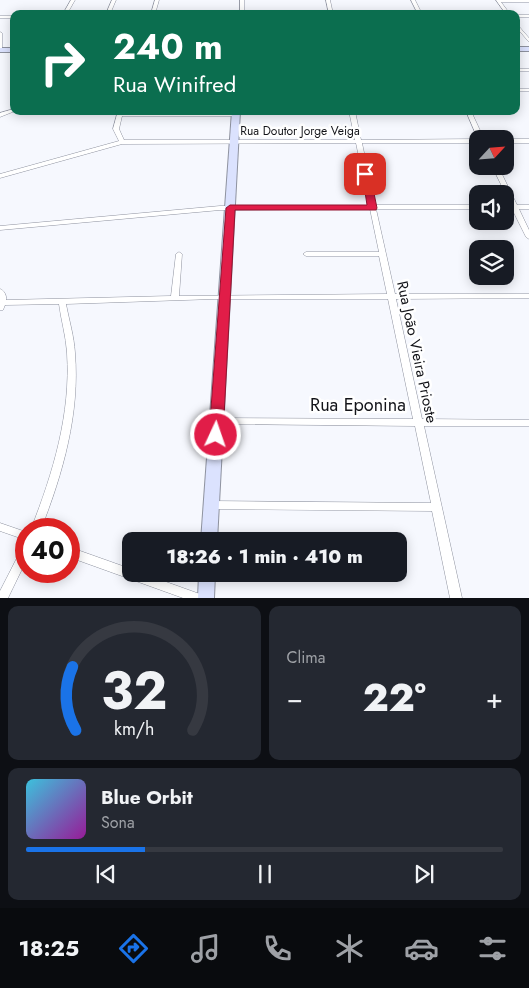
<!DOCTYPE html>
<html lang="pt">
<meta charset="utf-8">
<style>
:root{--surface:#171b24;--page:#242831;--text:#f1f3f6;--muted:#9ea1a6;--line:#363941;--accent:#1a73e8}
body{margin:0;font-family:Jost,sans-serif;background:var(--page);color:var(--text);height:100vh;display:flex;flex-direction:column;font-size:19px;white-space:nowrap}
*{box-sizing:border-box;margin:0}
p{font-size:16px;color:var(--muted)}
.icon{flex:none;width:28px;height:28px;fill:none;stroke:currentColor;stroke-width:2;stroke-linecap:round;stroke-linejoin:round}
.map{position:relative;height:598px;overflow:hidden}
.sheet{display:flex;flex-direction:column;gap:8px;padding:8px;background:#0d0f14;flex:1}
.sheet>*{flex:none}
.guide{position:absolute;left:10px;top:10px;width:510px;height:105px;border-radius:10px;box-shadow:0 2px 12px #0003;background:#0b6e4f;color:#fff;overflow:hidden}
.needle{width:32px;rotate:64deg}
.buttons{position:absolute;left:469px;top:130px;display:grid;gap:10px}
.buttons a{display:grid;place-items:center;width:45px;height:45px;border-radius:10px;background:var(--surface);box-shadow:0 2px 12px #0003;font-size:25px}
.speed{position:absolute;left:15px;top:518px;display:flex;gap:10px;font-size:25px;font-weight:700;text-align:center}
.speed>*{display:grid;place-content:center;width:65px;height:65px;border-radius:50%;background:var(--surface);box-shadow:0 2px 12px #0003;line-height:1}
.speed .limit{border:8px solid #d22;background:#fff;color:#111}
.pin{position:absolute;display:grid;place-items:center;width:42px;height:42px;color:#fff;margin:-21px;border-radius:10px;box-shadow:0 2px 8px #0006}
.me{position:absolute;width:55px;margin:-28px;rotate:3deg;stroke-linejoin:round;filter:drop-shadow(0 0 4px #0008)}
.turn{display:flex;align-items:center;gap:18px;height:105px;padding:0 20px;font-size:22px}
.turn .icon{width:65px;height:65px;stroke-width:2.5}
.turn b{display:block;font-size:35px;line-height:42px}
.big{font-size:38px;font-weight:800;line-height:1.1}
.sheet .card{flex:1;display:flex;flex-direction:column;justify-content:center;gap:8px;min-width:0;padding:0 18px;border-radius:10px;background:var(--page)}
.sheet .dial{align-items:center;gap:0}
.dial svg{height:130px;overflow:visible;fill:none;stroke:var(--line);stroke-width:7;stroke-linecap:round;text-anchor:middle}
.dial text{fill:var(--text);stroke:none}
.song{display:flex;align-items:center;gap:15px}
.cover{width:60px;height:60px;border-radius:8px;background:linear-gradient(135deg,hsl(190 70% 55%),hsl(300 70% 35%))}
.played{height:5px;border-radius:2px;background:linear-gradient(90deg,var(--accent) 25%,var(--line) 25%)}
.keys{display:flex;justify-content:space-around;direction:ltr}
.heat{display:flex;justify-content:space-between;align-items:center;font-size:28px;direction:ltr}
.sheet .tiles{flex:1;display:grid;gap:8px;grid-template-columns:1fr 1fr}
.card:last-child{grid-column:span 2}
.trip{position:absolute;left:122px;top:532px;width:285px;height:50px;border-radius:10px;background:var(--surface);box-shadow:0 2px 12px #0003;font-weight:800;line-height:50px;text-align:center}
.menu{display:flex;height:80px;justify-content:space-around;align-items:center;background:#090b0e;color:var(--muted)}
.menu .icon{width:35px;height:35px}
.menu .active{color:var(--accent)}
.menu b{font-size:22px;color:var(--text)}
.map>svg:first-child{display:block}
</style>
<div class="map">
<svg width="529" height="598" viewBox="0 0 529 598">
<rect width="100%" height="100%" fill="#f6f8fe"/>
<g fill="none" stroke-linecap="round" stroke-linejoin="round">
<!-- street casing -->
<g stroke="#8e929f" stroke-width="1">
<g id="street">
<polygon points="71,0 75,0 67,14 63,14"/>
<polygon points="112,0 116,0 110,14 106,14"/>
<polygon points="155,0 159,0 155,14 151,14"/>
<rect x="240" y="0" width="4" height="14"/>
<polygon points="326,0 330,0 333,14 329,14"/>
<polygon points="411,0 415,0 422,14 418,14"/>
<polygon points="496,0 529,0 529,2 501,2 510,14 506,14"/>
<rect x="516" y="15" width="13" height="2"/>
<rect x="0" y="16" width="14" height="2"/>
<polygon points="516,23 529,38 529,42 516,27"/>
<polygon points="0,32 2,33 2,50 0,51"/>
<rect x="516" y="69" width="13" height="2"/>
<rect x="516" y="89" width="13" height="2"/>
<polygon points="14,109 14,111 15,111 0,117 0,113"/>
<path d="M118 111H124L123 112H236L239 114 236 116H122L119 129 124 140H355L349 111H355L361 140 478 139V143H362L375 205H478V209H376L395 294H529V298L396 299 422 419 529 420V426H424L462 598H450L432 511 212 509 208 508 207 505 208 502 212 501 431 503 415 426 217 424 214 423 212 421 214 419 217 418 413 419 388 299H214L66 304C69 320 74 336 75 353 80 413 63 473 41 529H31C53 473 71 414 67 353 66 336 61 320 59 304L5 305 3 310H0V289C4 290 7 296 6 300L171 296 176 254 179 252 182 254 179 296 387 294 379 256H306L303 254 306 252H379L370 209 220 210 0 230V226L220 206H369L356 143 122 144 0 178V174L119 141 113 129Z"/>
<polygon points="466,111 471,111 484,139 478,139"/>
<rect x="505" y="139" width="24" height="4"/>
<polygon points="492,166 498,166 517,205 529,205 529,209 519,209 529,230 529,239 526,237 512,209 505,209 505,205 511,205"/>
<polygon points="0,523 26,532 26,540 0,531"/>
<polygon points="26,546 26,561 8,598 0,598 0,591 22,548"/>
<polygon points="69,547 131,569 131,574 144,574 197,593 201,594 203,598 183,598 69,557"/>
</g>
</g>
<!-- secondary casing -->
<g stroke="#8e929f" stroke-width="2">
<g id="secondary">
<rect x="516" y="47" width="13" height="4"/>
<rect x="0" y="48" width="14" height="4"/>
<polygon points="232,111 240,111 217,541 201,541"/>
<polygon points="199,574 215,574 214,598 198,598"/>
</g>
</g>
<!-- street -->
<use href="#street" fill="#fff" fill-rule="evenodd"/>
<!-- secondary -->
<use href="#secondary" fill="#dbe2fe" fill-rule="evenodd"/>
</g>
<!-- route -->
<polygon fill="#e11d48" stroke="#92132f" points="362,172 370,174 377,208 376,210 235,210 223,435 221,439 211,439 209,435 226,208 230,205 367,205"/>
<g text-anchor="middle" stroke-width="5" stroke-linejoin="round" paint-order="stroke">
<!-- far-street labels -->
<g font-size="12" fill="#131419" stroke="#fff">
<text x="300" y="135">Rua Doutor Jorge Veiga</text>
</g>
<!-- street labels -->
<g font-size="15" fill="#131419" stroke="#fff">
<text transform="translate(417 352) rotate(78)" y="5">Rua João Vieira Prioste</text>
</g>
<!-- near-street labels -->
<g font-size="18" fill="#131419" stroke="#fff">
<text x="358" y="411">Rua Eponina</text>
</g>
</g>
</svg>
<div class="buttons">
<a><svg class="needle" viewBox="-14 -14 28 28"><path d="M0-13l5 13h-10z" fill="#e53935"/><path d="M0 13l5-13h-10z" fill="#9ea1a6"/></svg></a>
<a><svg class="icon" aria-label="sound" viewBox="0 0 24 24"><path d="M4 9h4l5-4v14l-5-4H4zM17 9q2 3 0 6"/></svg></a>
<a><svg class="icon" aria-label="layers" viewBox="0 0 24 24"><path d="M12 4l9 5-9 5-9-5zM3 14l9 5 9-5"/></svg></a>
</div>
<div class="speed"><div class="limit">40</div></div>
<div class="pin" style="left:365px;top:174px;background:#d93025"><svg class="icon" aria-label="arrive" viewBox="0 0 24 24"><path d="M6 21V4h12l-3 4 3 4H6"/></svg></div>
<svg class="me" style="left:216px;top:435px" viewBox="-20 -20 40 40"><circle r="17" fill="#e11d48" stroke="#fff" stroke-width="3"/><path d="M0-11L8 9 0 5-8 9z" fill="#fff"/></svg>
<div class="trip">18:26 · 1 min · 410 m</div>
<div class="guide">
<div class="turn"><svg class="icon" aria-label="right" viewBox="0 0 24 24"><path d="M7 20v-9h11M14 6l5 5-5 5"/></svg><div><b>240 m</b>Rua Winifred</div></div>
</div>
</div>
<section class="sheet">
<div class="tiles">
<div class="card dial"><svg viewBox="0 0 100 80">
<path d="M14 69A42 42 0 1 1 86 69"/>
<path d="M14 69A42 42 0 0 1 12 30" stroke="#1a73e8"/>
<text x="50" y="56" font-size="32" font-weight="700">32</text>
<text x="50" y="72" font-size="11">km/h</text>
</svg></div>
<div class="card"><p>Clima</p>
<div class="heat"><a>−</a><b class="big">22°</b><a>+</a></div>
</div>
<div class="card">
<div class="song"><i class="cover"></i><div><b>Blue Orbit</b><p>Sona</p></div></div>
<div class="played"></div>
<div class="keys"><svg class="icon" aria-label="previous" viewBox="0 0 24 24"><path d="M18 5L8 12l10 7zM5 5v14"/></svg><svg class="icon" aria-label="pause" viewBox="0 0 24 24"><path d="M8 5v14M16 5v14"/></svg><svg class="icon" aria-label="next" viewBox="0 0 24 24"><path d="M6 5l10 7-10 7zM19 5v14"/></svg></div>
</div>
</div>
</section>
<nav class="menu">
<b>18:25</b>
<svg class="icon active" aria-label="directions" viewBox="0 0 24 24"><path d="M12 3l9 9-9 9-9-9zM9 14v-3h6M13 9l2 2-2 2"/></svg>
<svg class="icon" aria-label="music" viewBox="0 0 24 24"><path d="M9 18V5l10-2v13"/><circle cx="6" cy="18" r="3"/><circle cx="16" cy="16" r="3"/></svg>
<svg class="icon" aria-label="phone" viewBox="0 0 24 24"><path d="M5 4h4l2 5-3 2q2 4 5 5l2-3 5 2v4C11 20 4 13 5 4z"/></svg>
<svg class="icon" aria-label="climate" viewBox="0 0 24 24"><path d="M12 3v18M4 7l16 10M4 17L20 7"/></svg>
<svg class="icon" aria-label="car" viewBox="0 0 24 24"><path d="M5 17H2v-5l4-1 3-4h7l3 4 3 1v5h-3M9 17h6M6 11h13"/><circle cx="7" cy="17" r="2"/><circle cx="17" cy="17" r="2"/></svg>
<svg class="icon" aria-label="filters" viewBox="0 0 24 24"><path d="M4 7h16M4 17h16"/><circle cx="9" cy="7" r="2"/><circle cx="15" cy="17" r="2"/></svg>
</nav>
